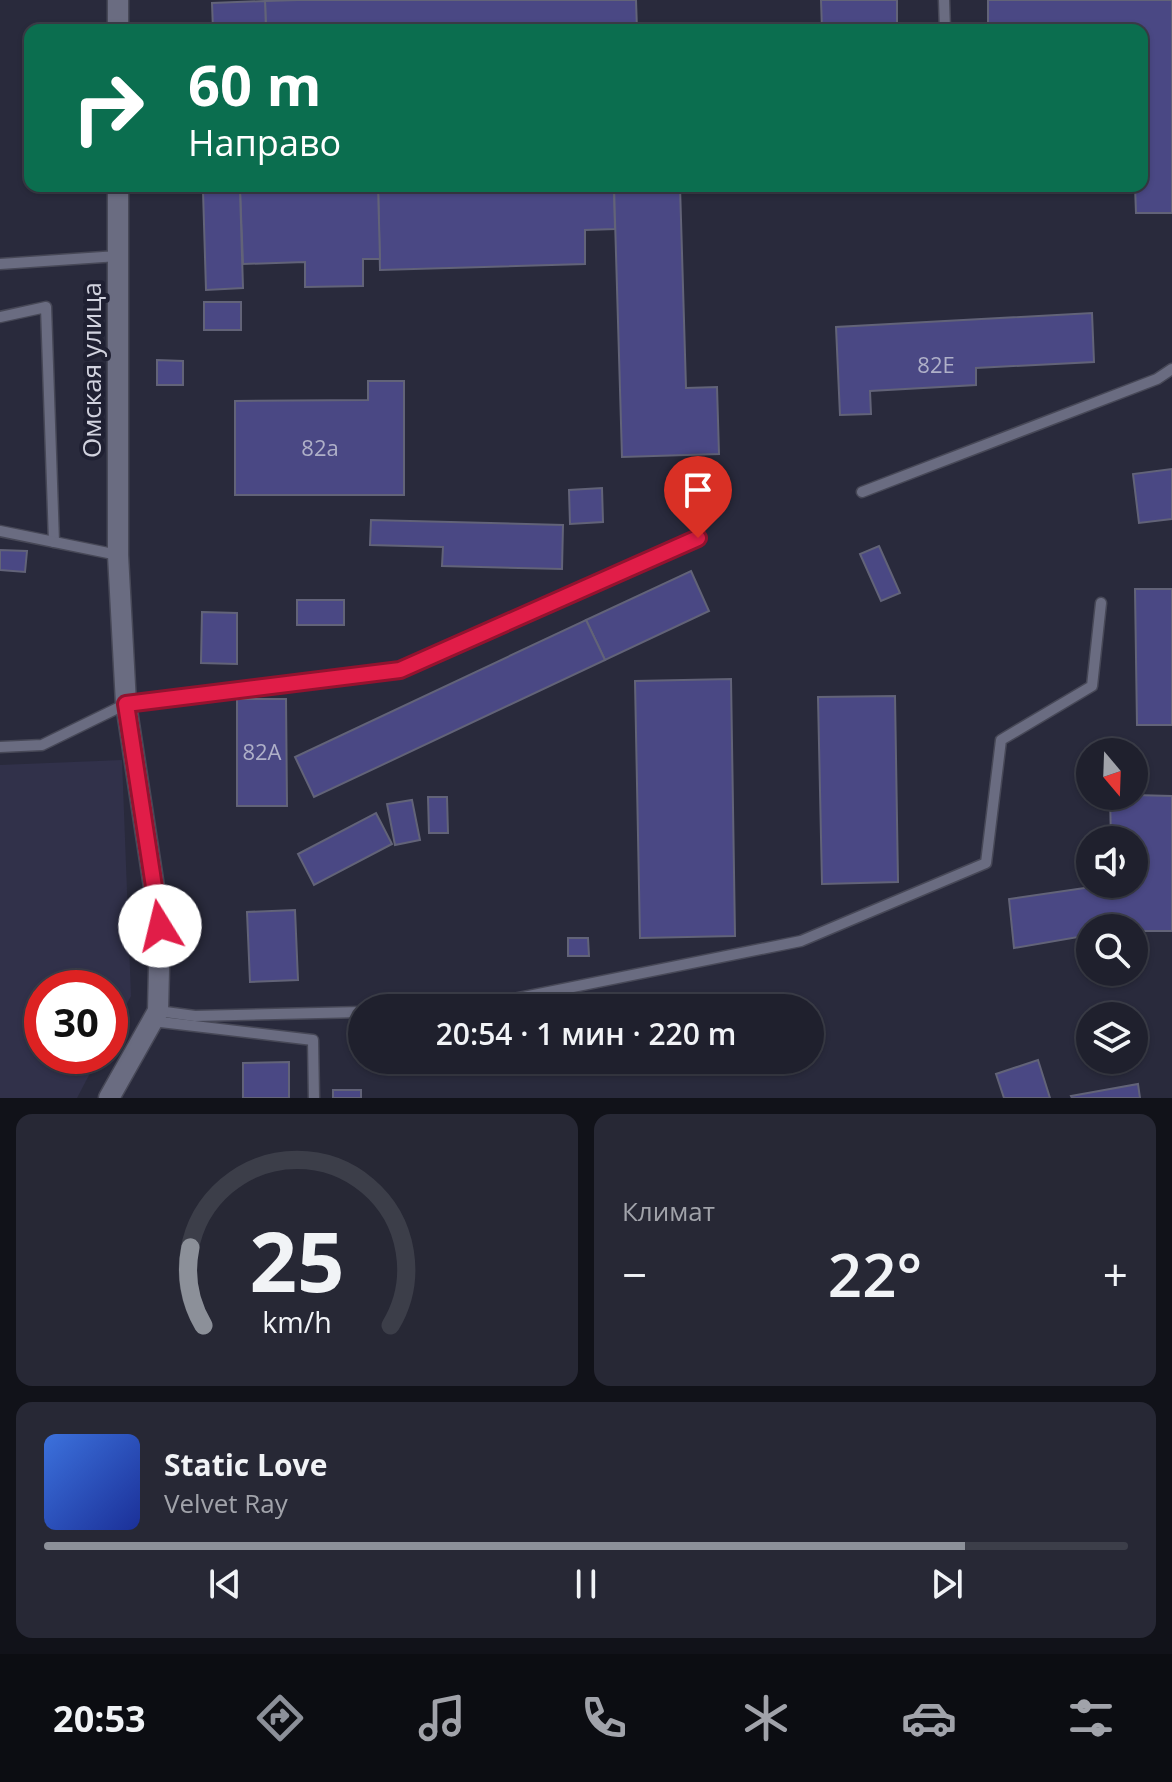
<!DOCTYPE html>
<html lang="ru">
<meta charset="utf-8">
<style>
:root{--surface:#1f202d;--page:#272835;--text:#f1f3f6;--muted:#a1a3aa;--line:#3c3e49;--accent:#8c9099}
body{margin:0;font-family:"Open Sans",sans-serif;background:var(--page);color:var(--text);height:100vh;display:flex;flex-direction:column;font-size:30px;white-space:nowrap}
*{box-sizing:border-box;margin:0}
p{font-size:26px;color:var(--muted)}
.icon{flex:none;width:44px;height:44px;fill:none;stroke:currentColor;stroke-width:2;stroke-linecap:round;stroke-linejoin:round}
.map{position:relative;height:1098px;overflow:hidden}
.side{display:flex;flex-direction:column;gap:16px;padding:16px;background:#111219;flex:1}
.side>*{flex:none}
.guide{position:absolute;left:24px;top:24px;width:1124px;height:168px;border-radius:16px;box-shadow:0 2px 6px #0004,0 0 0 2px var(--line);background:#0b6e4f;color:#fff;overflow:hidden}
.needle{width:52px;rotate:161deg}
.fabs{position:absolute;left:1076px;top:738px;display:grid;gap:16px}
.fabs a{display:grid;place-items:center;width:72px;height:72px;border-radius:50%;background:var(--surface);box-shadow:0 2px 6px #0004,0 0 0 2px var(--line);font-size:40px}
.speed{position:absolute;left:24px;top:970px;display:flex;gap:16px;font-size:40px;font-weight:700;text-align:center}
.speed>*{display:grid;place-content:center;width:104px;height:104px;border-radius:50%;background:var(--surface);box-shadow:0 2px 6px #0004,0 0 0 2px var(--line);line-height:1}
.speed .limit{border:12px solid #d22;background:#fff;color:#111}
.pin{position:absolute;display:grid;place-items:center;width:68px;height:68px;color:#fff;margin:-82px -34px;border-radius:50% 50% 50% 0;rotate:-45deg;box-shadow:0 0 8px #0007}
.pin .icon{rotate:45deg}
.me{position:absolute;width:88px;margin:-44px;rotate:351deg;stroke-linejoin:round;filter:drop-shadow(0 0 6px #0008)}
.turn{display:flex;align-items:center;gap:28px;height:168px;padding:0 32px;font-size:36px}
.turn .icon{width:104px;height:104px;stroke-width:2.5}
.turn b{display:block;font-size:56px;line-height:68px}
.big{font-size:60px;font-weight:600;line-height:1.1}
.side .tile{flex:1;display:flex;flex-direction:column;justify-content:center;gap:12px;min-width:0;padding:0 28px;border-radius:16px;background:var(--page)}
.side .dial{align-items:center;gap:0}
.dial svg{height:208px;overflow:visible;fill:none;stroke:var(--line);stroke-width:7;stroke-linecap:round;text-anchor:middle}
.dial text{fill:var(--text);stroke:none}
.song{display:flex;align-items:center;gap:24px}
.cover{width:96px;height:96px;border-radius:12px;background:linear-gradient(135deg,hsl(220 70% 55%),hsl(230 70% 35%))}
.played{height:8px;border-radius:4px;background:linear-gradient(90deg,var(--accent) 85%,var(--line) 85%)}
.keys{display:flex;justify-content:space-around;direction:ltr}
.heat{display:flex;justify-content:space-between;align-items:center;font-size:44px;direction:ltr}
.side .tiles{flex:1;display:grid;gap:16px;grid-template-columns:1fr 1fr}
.tile:last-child{grid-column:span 2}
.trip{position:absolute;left:348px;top:994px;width:476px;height:80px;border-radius:40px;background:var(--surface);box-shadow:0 2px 6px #0004,0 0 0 2px var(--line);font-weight:600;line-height:80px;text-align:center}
.dock{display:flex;height:128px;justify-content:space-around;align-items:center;background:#0c0d12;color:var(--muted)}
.dock .icon{width:56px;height:56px}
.dock .on{color:var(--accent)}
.dock b{font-size:36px;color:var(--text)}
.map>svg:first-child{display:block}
</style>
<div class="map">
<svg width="1172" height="1098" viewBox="0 0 1172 1098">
<rect width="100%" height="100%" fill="#292a3c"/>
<!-- built -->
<polygon fill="#31314a" points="122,760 131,996 110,1036 110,988 42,988 42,1056 99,1056 77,1098 0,1098 0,765"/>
<!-- building -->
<g fill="#4a4884" stroke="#626378" stroke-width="2">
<polygon points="298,0 636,0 637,30 266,30 265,1"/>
<polygon points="821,0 897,0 897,30 822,30"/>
<polygon points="988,0 1172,0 1172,213 1136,213 1135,186 1142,186 1142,30 988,30"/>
<polygon points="265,1 266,30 213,30 212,3"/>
<polygon points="378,186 614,186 615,229 585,230 585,264 380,270"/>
<polygon points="378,186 380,259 363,259 363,286 305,287 305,262 243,264 240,190"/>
<polygon points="614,186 680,186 686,388 717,387 719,454 622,457"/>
<polygon points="240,190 243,288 206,290 203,191"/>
<rect x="204" y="302" width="37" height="28"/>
<polygon points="1092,313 1094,362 976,368 976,385 870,391 871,414 840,415 836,327"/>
<polygon points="157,360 183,361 183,385 157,385"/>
<polygon points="368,381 404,381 404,495 235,495 235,401 368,400"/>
<polygon points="1172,469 1172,519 1139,523 1133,474"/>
<polygon points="602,488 603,522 570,524 569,490"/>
<polygon points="371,520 563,525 562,569 442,566 443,547 370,545"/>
<polygon points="879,546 900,593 881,601 860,554"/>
<polygon points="0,550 27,551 25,572 0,570"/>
<polygon points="691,571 709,611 605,660 586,620"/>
<polygon points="1135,589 1172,589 1172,725 1137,725"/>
<rect x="297" y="600" width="47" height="25"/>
<polygon points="202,612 237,613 237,664 201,663"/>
<polygon points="586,620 605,660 314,797 295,757"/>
<polygon points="731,679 735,936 640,938 635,681"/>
<polygon points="895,696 898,882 822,884 818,697"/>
<polygon points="237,699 286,699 287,806 237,806"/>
<polygon points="1134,795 1172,796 1172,931 1134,931 1134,928 1090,928 1090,935 1014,948 1009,899 1112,884 1134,884 1134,840 1111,840 1110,796"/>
<polygon points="428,797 447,797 448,833 429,833"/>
<polygon points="412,800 420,840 395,845 387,804"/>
<polygon points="376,813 392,844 314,885 298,854"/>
<polygon points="295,910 298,980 250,982 247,912"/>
<polygon points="568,938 588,938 589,956 568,956"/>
<rect x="496" y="1060" width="65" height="11"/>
<polygon points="1038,1060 1050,1098 1004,1098 996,1074"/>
<polygon points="289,1062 289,1098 243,1098 243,1063"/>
<polygon points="1138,1084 1140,1098 1072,1098 1071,1096"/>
<rect x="333" y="1090" width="28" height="8"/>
</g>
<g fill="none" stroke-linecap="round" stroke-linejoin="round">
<!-- lane casing -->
<g stroke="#474857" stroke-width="13">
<g id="lane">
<polyline points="944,0 945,30"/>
<polyline points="0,264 118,256"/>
<polyline points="0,317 46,307 54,542"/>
<polyline points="862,492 1157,379 1172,369"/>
<polyline points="0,531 118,555"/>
<polyline points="0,747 42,745 126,704 400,670 698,538"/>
<polyline points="469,1008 801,941 986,863 1001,740 1092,686 1101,603"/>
<polyline points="158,1011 195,1016 362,1012"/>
<polyline points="152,1021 313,1040 314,1098"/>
</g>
</g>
<!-- street casing -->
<g stroke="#474857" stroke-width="23">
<g id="street">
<polyline points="118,30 118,0"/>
<polyline points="109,1098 158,1011 160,926 126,704 118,555 118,186"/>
</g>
</g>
<!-- lane -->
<use href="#lane" stroke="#6a6c81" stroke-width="10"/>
<!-- street -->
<use href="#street" stroke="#6a6c81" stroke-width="20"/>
</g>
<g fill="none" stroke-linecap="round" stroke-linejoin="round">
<!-- route casing -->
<g stroke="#92132f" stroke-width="20">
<polyline id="route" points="160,926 126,704 400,670 698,538"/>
</g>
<!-- route -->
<use href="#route" stroke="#e11d48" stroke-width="14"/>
</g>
<g text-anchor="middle" stroke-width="8" stroke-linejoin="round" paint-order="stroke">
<!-- number labels -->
<g font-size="22" fill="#afb0c8">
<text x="936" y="373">82Е</text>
<text x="320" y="456">82а</text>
<text x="262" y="760">82А</text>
</g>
<!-- street labels -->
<g font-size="26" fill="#d1d2de" stroke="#1f2032">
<text transform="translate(92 370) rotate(-90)" y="9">Омская улица</text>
</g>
</g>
</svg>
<div class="fabs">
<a><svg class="needle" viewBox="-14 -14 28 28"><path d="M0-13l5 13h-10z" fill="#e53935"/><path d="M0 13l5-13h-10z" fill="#a1a3aa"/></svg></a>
<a><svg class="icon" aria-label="sound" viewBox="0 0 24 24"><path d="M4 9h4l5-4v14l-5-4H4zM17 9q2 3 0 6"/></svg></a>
<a><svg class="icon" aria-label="search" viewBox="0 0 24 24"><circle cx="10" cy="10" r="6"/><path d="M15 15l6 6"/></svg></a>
<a><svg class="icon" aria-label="layers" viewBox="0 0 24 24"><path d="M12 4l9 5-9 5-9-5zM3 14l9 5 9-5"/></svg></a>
</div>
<div class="speed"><div class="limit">30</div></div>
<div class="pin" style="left:698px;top:538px;background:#d93025"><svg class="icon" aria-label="arrive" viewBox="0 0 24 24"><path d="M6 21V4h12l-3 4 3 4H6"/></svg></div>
<svg class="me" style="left:160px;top:926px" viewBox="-20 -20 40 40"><circle r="19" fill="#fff"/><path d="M0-13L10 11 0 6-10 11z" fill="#e11d48"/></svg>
<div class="trip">20:54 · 1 мин · 220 m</div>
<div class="guide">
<div class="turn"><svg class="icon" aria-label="right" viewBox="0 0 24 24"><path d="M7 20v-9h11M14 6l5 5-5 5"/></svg><div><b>60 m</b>Направо</div></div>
</div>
</div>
<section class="side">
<div class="tiles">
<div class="tile dial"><svg viewBox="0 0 100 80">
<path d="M14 69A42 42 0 1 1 86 69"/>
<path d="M14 69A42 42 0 0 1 9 39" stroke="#8c9099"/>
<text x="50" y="56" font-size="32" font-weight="700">25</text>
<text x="50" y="72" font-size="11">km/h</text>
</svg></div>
<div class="tile"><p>Климат</p>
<div class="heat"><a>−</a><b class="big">22°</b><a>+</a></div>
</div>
<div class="tile">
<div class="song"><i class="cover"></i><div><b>Static Love</b><p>Velvet Ray</p></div></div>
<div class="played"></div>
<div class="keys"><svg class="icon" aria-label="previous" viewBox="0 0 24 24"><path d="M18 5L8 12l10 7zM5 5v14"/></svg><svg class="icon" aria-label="pause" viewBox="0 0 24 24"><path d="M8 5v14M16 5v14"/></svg><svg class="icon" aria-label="next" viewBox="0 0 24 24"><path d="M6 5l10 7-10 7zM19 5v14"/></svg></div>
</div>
</div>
</section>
<nav class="dock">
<b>20:53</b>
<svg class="icon on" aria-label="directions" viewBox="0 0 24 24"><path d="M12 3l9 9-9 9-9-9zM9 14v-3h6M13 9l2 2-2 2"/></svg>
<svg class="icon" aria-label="music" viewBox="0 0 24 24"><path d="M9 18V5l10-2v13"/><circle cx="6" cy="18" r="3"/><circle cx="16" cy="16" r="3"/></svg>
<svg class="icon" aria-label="phone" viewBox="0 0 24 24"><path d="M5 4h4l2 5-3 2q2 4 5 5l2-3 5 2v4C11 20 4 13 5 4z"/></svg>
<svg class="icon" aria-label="climate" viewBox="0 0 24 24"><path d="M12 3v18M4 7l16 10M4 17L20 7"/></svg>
<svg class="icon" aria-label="car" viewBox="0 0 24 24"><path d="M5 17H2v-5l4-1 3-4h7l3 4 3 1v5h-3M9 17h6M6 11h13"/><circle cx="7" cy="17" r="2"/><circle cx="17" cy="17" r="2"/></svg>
<svg class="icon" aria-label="filters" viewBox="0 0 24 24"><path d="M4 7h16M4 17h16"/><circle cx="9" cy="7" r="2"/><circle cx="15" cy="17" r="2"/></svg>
</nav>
